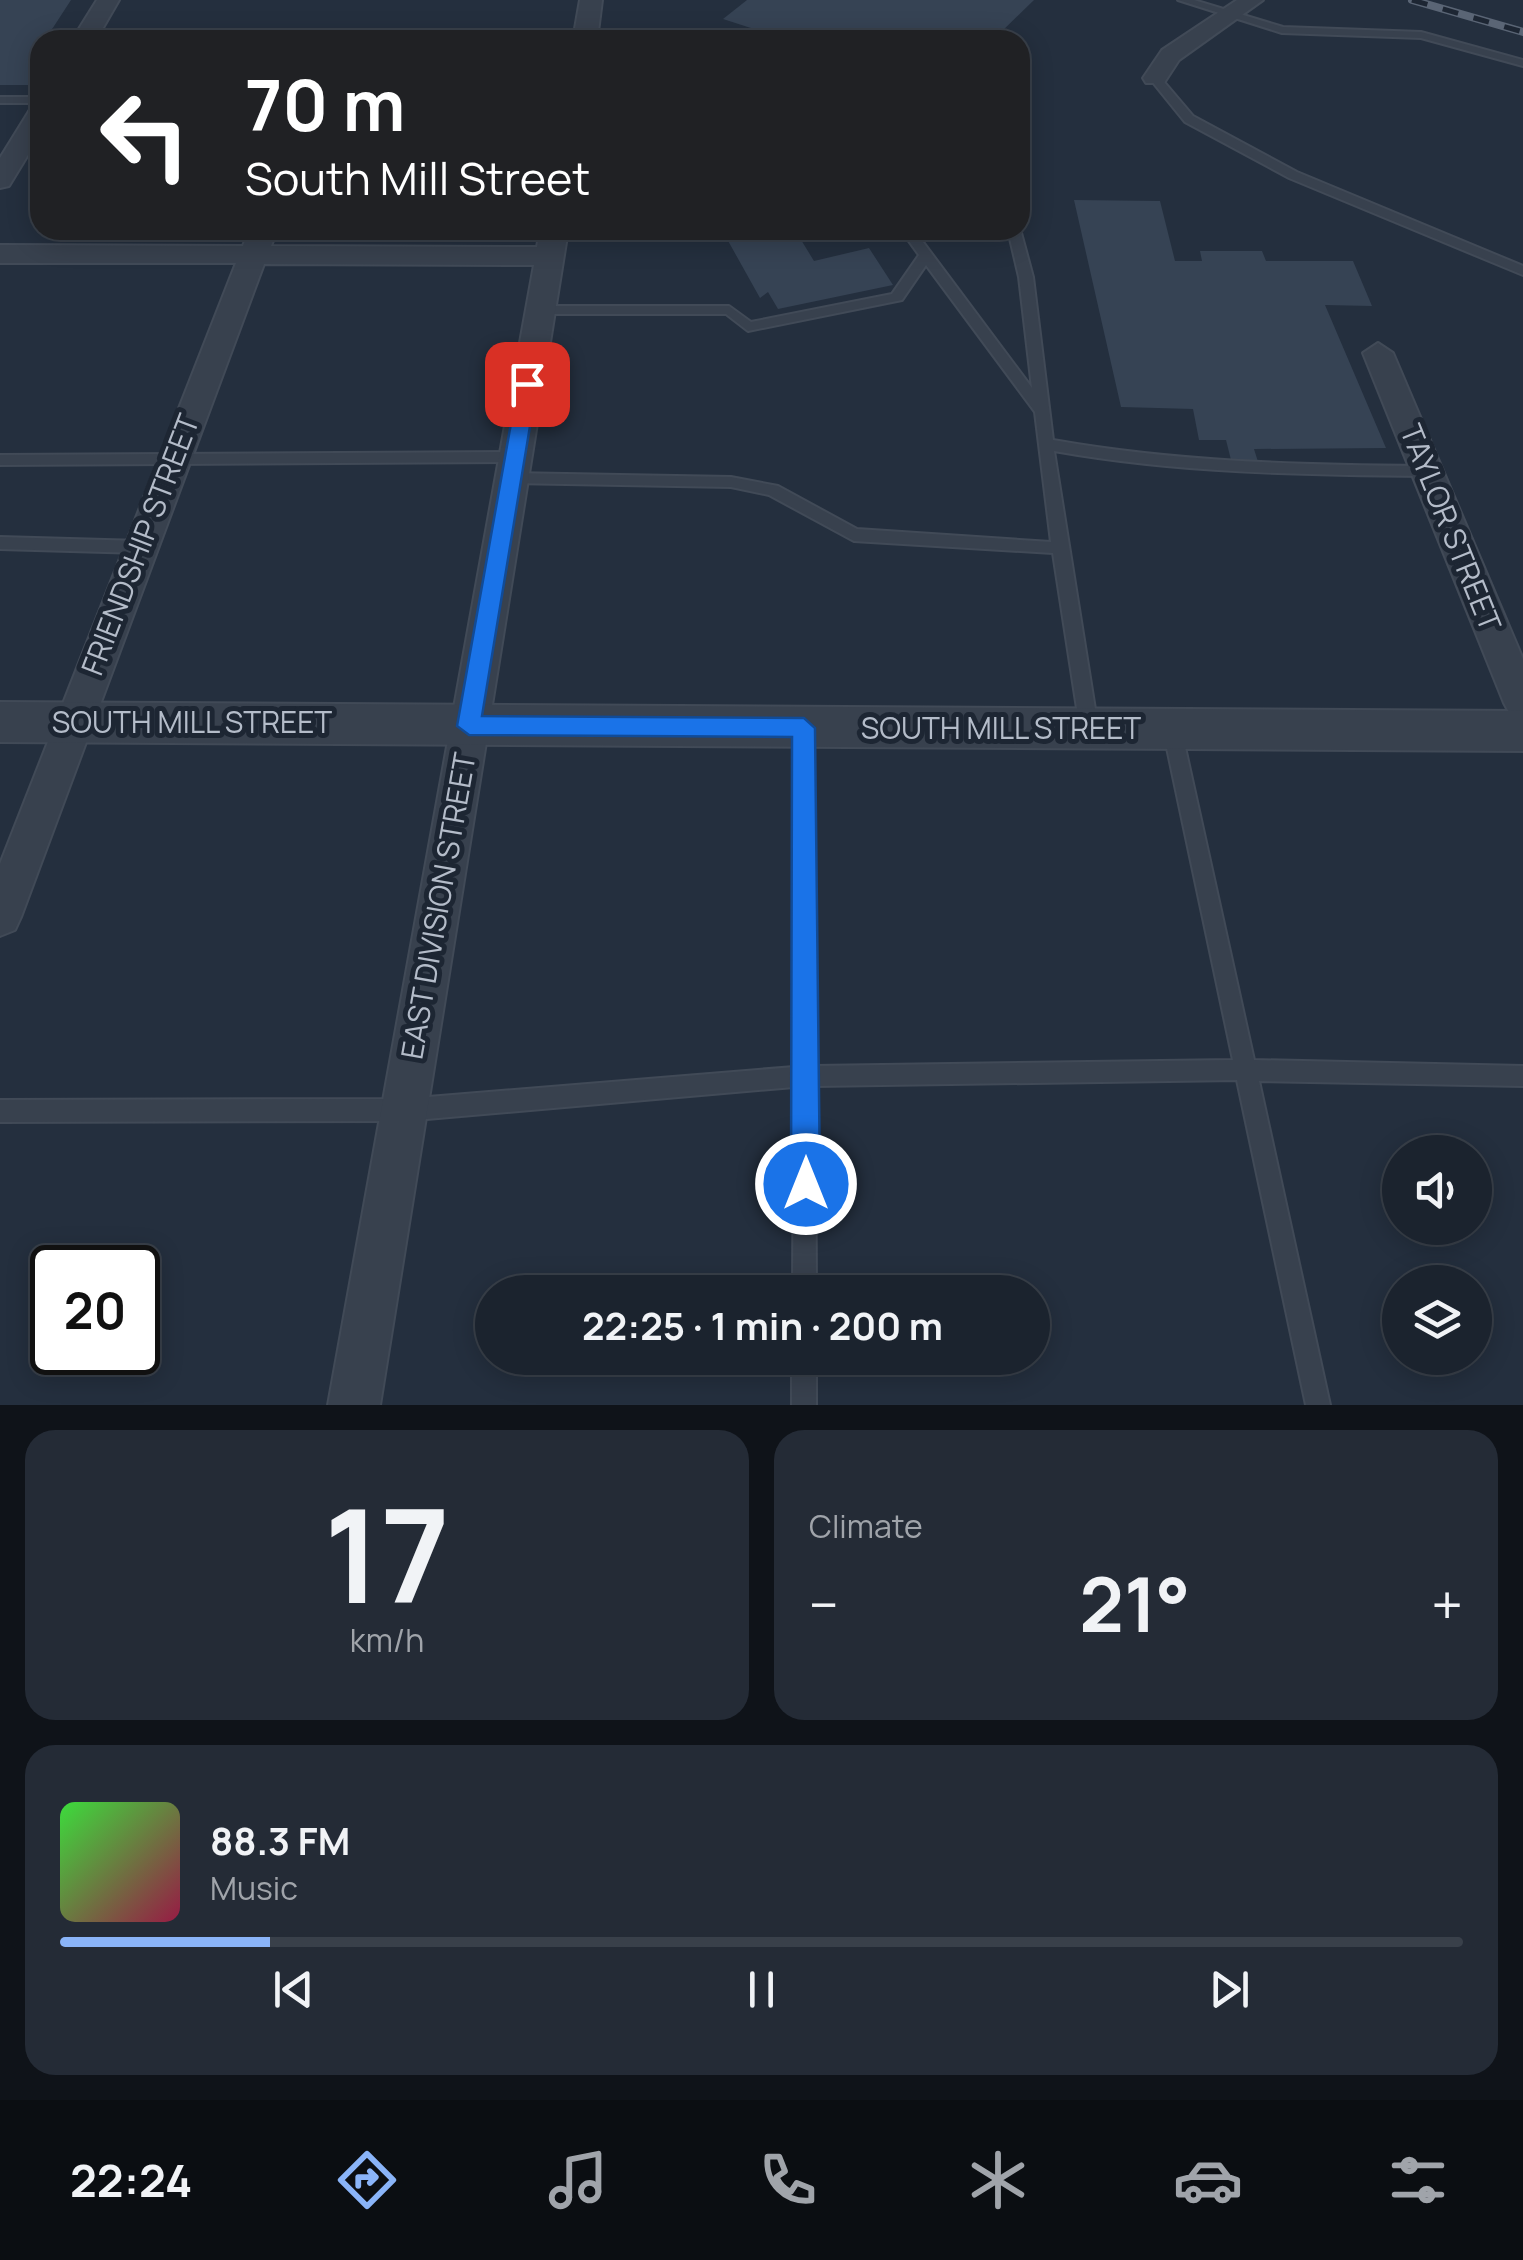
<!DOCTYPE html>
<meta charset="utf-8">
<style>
:root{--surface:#1b232e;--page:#242b36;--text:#f1f3f6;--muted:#a0a4aa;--line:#39404a;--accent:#8ab4f8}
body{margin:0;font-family:Manrope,sans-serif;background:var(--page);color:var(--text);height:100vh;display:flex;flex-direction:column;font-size:38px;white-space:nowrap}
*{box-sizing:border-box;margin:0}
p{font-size:32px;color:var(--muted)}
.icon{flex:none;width:55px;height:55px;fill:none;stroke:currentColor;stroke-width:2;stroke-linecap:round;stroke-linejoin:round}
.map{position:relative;height:1405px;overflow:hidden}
.details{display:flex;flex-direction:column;gap:25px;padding:25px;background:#0f1319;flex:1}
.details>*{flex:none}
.banner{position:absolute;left:30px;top:30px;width:1000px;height:210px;border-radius:30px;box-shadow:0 5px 25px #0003,0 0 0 2px var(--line);background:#202124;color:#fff;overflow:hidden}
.fabs{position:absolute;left:1382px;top:1135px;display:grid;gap:20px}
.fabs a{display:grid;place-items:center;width:110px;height:110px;border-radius:50%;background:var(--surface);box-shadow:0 5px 25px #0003,0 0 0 2px var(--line);font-size:50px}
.speed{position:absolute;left:30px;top:1245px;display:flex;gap:20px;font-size:50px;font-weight:700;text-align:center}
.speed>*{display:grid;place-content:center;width:130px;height:130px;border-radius:50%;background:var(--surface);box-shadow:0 5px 25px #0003,0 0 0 2px var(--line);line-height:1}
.speed .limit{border:5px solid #111;border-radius:15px;background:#fff;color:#111}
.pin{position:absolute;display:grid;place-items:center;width:85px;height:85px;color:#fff;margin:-42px;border-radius:20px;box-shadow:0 5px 15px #0006}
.me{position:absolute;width:110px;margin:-55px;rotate:0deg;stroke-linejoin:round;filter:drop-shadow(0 0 8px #0008)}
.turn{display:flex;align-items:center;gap:35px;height:210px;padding:0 50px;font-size:45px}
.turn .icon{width:130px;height:130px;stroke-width:2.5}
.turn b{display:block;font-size:70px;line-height:85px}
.big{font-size:75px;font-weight:700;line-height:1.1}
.details .card{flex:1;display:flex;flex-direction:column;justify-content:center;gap:15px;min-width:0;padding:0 35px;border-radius:30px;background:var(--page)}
.details .dial{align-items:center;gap:0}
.dial b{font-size:130px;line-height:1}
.song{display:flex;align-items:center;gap:30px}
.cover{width:120px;height:120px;border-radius:15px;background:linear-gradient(135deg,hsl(120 70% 55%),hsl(340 70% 35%))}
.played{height:10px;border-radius:5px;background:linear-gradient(90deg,var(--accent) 15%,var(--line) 15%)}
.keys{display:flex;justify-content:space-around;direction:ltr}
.heat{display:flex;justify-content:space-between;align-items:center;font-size:55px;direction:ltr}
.details .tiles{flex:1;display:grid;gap:25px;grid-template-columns:1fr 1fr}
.card:last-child{grid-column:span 2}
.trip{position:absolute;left:475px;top:1275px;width:575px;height:100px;border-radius:50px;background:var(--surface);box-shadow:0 5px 25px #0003,0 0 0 2px var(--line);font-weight:700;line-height:100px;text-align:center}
.dock{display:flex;height:160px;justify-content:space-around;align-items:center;background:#0b0e12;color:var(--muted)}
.dock .icon{width:70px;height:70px}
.dock .on{color:var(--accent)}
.dock b{font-size:45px;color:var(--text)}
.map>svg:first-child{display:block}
</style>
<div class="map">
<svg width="1523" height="1405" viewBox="0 0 1523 1405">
<rect width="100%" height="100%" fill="#242f3e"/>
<!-- building -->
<g fill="#364354">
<polygon points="0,0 71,0 45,40 40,40 40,70 31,85 0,85"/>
<polygon points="747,0 1034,0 993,40 788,40 723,19"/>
<polygon points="1074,200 1160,201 1175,261 1202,261 1200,251 1262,251 1266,261 1353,261 1372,306 1325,305 1386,448 1254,449 1259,465 1232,464 1226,440 1199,440 1193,409 1121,407"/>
<polygon points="722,230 795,230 814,261 869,248 893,285 778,309 768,292 760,298"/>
</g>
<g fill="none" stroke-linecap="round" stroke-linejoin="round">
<!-- service casing -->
<g stroke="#414a57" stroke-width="4">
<g id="service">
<polygon points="1178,0 1194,0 1283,27 1421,32 1523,60 1523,66 1421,38 1282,33"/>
<polygon points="1151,76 1159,76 1193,116 1297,172 1523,266 1523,275 1289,178 1185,122 1151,80"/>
<rect x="0" y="97" width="40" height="6"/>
<path d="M1020 229 1033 277 1053 440C1177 462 1301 465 1426 466L1434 471 1426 476C1301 475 1178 473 1054 451L1098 728 1095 733H1083L1080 728 1053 553 854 541 769 495 731 487 511 483 503 478 511 473 731 477 778 486 857 529 1051 542 1035 412 926 265 902 300 748 331 726 314H540L533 310 540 306H729L751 322 892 294 919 255 901 230H914L1032 388 1019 277 1008 230Z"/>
<polygon points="515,452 523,457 515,462 0,465 0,455"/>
<polygon points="0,537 141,541 149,547 141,553 0,549"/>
<polygon points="804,721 810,723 813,728 815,1066 1233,1060 1163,729 1166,724 1178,724 1181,729 1254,1060 1523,1066 1523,1086 1259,1081 1330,1405 1306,1405 1237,1080 815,1086 816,1292 793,1292 794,1087 404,1121 0,1122 0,1100 404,1099 794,1067 795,728 798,723"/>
<rect x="792" y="1358" width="24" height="47"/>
</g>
</g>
<!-- minor casing -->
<g stroke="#414a57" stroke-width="4">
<g id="minor">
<polygon points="97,0 119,0 96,40 72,40"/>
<polygon points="580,0 602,0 597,40 573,40"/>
<polygon points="1237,0 1263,0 1179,60 1164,83 1146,83 1143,78 1162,50"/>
<polygon points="40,105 40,135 9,186 0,188 0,158 31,108"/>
<polygon points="249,230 277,230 271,246 537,247 540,230 568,230 380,1405 328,1405 534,265 264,264 21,917 15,930 0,936 0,864 236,263 0,263 0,245 243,246"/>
<polygon points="1378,343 1393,353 1523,659 1523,718 1510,714 1504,703 1363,353"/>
</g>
</g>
<!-- tertiary casing -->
<g stroke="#414a57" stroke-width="4">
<polygon id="tertiary" points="0,702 1523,711 1523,751 0,742"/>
</g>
<!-- service -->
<use href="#service" fill="#38414e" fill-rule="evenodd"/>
<!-- minor -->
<use href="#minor" fill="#38414e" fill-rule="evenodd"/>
<!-- tertiary -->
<use href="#tertiary" fill="#38414e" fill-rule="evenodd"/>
<!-- rail casing -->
<g stroke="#5a6575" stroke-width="8">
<polyline id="rail" points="1412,0 1523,32"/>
</g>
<!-- rail -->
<use href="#rail" stroke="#1d2633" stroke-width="5" stroke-dasharray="16" stroke-linecap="butt"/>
</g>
<!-- route -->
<polygon fill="#1a73e8" stroke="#114b97" stroke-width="2.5" points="527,378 537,384 482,716 804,718 815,728 820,1184 816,1194 806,1199 795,1194 791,1184 792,737 469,735 457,726 518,384"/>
<g text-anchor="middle" stroke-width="10" stroke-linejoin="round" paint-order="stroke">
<!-- street labels -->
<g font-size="30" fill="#b4bcc9" stroke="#1d2633">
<text transform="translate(1450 528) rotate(68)" y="10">TAYLOR STREET</text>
<text transform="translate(141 545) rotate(-69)" y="10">FRIENDSHIP STREET</text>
<text x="192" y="733">SOUTH MILL STREET</text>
<text x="1001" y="739">SOUTH MILL STREET</text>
<text transform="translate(439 906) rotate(-80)" y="10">EAST DIVISION STREET</text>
</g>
</g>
</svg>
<div class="fabs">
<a><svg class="icon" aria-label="sound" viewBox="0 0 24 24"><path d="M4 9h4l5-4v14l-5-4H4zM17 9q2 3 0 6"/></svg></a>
<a><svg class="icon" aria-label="layers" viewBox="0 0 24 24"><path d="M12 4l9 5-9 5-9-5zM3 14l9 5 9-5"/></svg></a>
</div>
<div class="speed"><div class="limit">20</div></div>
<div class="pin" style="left:527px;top:384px;background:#d93025"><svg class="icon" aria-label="arrive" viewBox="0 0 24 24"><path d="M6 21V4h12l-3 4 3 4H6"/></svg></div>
<svg class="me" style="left:806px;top:1184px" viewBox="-20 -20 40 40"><circle r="17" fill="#1a73e8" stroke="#fff" stroke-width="3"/><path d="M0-11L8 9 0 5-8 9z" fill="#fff"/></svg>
<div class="trip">22:25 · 1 min · 200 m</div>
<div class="banner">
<div class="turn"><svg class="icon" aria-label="left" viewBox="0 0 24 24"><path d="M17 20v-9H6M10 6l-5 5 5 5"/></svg><div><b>70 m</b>South Mill Street</div></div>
</div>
</div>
<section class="details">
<div class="tiles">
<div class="card dial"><b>17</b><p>km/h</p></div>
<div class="card"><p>Climate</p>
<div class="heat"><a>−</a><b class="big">21°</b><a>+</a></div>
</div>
<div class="card">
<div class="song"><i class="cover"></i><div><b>88.3 FM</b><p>Music</p></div></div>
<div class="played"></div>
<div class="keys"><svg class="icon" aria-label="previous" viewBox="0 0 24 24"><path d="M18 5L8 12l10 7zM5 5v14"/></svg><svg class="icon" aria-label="pause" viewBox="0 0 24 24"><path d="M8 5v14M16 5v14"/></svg><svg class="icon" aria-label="next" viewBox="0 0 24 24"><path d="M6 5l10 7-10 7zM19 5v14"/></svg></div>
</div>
</div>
</section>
<nav class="dock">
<b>22:24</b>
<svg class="icon on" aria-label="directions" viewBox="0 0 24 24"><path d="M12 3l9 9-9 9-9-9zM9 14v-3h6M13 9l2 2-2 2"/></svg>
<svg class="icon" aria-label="music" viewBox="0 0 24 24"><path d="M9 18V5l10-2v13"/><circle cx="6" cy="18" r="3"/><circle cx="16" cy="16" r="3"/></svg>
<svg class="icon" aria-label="phone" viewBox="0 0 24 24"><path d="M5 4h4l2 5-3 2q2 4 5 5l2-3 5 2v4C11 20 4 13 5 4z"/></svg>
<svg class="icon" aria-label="climate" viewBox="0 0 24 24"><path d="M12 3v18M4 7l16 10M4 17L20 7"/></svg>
<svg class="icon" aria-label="car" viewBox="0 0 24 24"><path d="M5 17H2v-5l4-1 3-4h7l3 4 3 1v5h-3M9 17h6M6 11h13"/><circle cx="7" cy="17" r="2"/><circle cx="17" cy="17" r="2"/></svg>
<svg class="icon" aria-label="filters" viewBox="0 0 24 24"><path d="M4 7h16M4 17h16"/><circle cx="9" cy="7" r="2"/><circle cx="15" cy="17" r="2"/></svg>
</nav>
